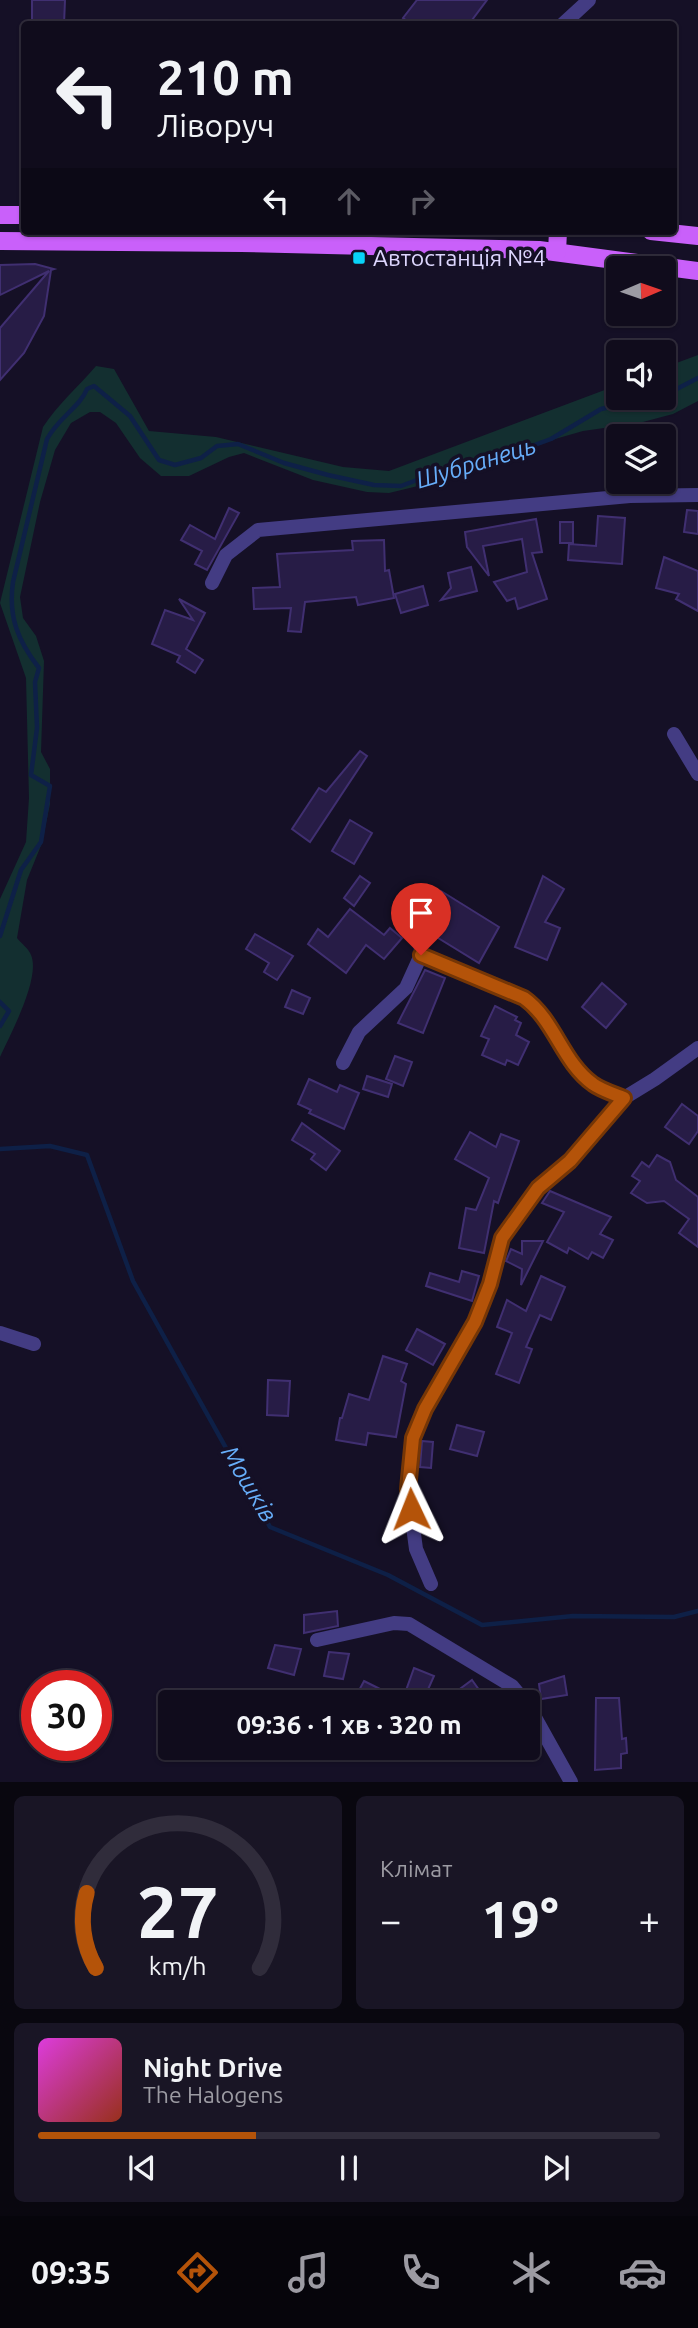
<!DOCTYPE html>
<html lang="uk">
<meta charset="utf-8">
<style>
:root{--surface:#100c1c;--page:#191525;--text:#f1f3f6;--muted:#9c9ba3;--line:#302c3b;--accent:#b45309}
body{margin:0;font-family:Ubuntu,sans-serif;background:var(--page);color:var(--text);height:100vh;display:flex;flex-direction:column;font-size:26px;white-space:nowrap}
*{box-sizing:border-box;margin:0}
p{font-size:23px;color:var(--muted)}
.icon{flex:none;width:38px;height:38px;fill:none;stroke:currentColor;stroke-width:2;stroke-linecap:round;stroke-linejoin:round}
.map{position:relative;height:1782px;overflow:hidden}
.details{display:flex;flex-direction:column;gap:14px;padding:14px;background:#09070f;flex:1}
.details>*{flex:none}
.hud{position:absolute;left:21px;top:21px;width:656px;height:214px;border-radius:7px;box-shadow:0 2px 5px #0004,0 0 0 2px var(--line);background:#100c1c;color:var(--text);overflow:hidden}
.needle{width:46px;rotate:88deg}
.tools{position:absolute;left:606px;top:256px;display:grid;gap:14px}
.tools a{display:grid;place-items:center;width:70px;height:70px;border-radius:7px;background:var(--surface);box-shadow:0 2px 5px #0004,0 0 0 2px var(--line);font-size:35px}
.speed{position:absolute;left:21px;top:1670px;display:flex;gap:14px;font-size:35px;font-weight:700;text-align:center}
.speed>*{display:grid;place-content:center;width:91px;height:91px;border-radius:50%;background:var(--surface);box-shadow:0 2px 5px #0004,0 0 0 2px var(--line);line-height:1}
.speed .limit{border:10px solid #d22;background:#fff;color:#111}
.pin{position:absolute;display:grid;place-items:center;width:60px;height:60px;color:#fff;margin:-72px -30px;border-radius:50% 50% 50% 0;rotate:-45deg;box-shadow:0 0 7px #0007}
.pin .icon{rotate:45deg}
.me{position:absolute;width:77px;margin:-38px;rotate:358deg;stroke-linejoin:round;filter:drop-shadow(0 0 5px #0008)}
.turn{display:flex;align-items:center;gap:24px;height:147px;padding:0 21px;font-size:32px}
.turn .icon{width:91px;height:91px;stroke-width:2.5}
.turn b{display:block;font-size:49px;line-height:60px}
.lanes{display:flex;align-items:center;height:66px;padding:0 21px;background:#0003;justify-content:center;gap:35px;direction:ltr}
.lanes .off{opacity:.35}
.big{font-size:52px;font-weight:600;line-height:1.1}
.details .tile{flex:1;display:flex;flex-direction:column;justify-content:center;gap:10px;min-width:0;padding:0 24px;border-radius:10px;background:var(--page)}
.details .dial{align-items:center;gap:0}
.dial svg{height:182px;overflow:visible;fill:none;stroke:var(--line);stroke-width:7;stroke-linecap:round;text-anchor:middle}
.dial text{fill:var(--text);stroke:none}
.song{display:flex;align-items:center;gap:21px}
.cover{width:84px;height:84px;border-radius:10px;background:linear-gradient(135deg,hsl(300 70% 55%),hsl(10 70% 35%))}
.played{height:7px;border-radius:4px;background:linear-gradient(90deg,var(--accent) 35%,var(--line) 35%)}
.keys{display:flex;justify-content:space-around;direction:ltr}
.heat{display:flex;justify-content:space-between;align-items:center;font-size:38px;direction:ltr}
.details .tiles{flex:1;display:grid;gap:14px;grid-template-columns:1fr 1fr}
.tile:last-child{grid-column:span 2}
.trip{position:absolute;left:158px;top:1690px;width:382px;height:70px;border-radius:7px;background:var(--surface);box-shadow:0 2px 5px #0004,0 0 0 2px var(--line);font-weight:600;line-height:70px;text-align:center}
.tabs{display:flex;height:112px;justify-content:space-around;align-items:center;background:#06050b;color:var(--muted)}
.tabs .icon{width:49px;height:49px}
.tabs .active{color:var(--accent)}
.tabs b{font-size:32px;color:var(--text)}
.map>svg:first-child{display:block}
</style>
<div class="map">
<svg width="698" height="1782" viewBox="0 0 698 1782">
<rect width="100%" height="100%" fill="#151026"/>
<!-- green -->
<path fill="#132f30" d="M698 355V401L673 414 639 423 583 431 496 456 418 486 389 493 367 492 313 480 244 453 229 457 189 476H161L140 458 116 423 100 412H90L71 423 55 450 40 502 20 597 23 618 36 636 44 661 41 752 50 769V804L42 843 27 880 17 938C21 943 29 949 31 955 41 978 10 1035 0 1057V899L26 842 29 798 26 678 0 603 43 427C58 404 78 387 96 366L114 369 149 431 216 437 343 467 389 471 618 385V397H663V368Z"/>
<g fill="none" stroke-linecap="round" stroke-linejoin="round">
<!-- stream -->
<g stroke="#0e2047" stroke-width="4.5">
<polyline points="663,396 698,378"/>
<path d="M0 936 21 870 41 842 50 786 31 775 37 728 35 682 39 668C18 641 8 617 13 582L47 439C59 417 80 407 87 389L94 386 130 416 159 460 175 465 201 458 217 446 238 444 284 463 328 475 374 485 401 486 436 473 477 466 551 439 601 409 657 397"/>
<polyline points="0,1002 9,1011 0,1026"/>
<polyline points="0,1149 50,1146 87,1155 133,1281 270,1527 388,1575 482,1625 573,1616 674,1617 698,1611"/>
</g>
</g>
<!-- building -->
<g fill="#271c46" stroke="#402f71" stroke-width="2">
<polygon points="32,0 65,0 64,24 32,24"/>
<polygon points="417,0 487,0 469,24 411,24 403,18"/>
<polygon points="35,264 54,269 51,270 44,316 24,353 0,380 0,328 49,271 0,295 0,265"/>
<polygon points="229,508 239,513 207,570 195,564 202,551 181,540 190,525 215,539"/>
<polygon points="687,510 698,511 698,534 684,532"/>
<polygon points="598,516 625,518 622,564 568,560 569,544 596,546"/>
<polygon points="536,519 542,552 532,553 547,599 518,609 515,598 507,601 494,582 527,572 522,539 483,546 489,576 467,547 465,532"/>
<rect x="560" y="522" width="13" height="21"/>
<polygon points="384,540 385,571 389,570 394,598 358,605 356,597 305,602 301,632 288,631 291,608 254,609 253,588 280,587 277,554 353,550 352,541"/>
<polygon points="664,557 698,571 698,611 676,599 679,594 656,588"/>
<polygon points="471,567 477,591 441,600 451,588 448,573"/>
<polygon points="423,586 428,605 401,613 395,594"/>
<polygon points="179,599 205,613 186,649 203,660 195,673 177,662 180,656 152,644 165,610 193,620"/>
<polygon points="360,751 367,756 310,842 292,829 319,788 326,792"/>
<polygon points="350,820 372,833 354,864 332,851"/>
<polygon points="360,876 370,883 354,906 344,898"/>
<polygon points="543,876 564,889 545,922 560,928 547,960 515,947"/>
<polygon points="441,891 499,927 479,963 430,933 429,915"/>
<polygon points="350,909 384,935 390,928 402,938 384,959 366,945 346,973 308,944 318,929 328,937"/>
<polygon points="255,934 293,956 277,980 264,972 269,963 246,949"/>
<polygon points="425,970 445,978 423,1033 398,1023"/>
<polygon points="602,983 626,1004 606,1028 582,1007"/>
<polygon points="292,990 310,998 303,1014 285,1007"/>
<polygon points="495,1006 517,1017 515,1020 521,1023 516,1035 529,1042 518,1065 507,1060 505,1065 482,1055 489,1039 481,1036"/>
<polygon points="395,1056 412,1062 403,1086 386,1079"/>
<polygon points="367,1076 392,1084 388,1097 363,1089"/>
<polygon points="309,1079 337,1092 340,1085 359,1093 344,1129 309,1113 311,1110 298,1104"/>
<polygon points="682,1104 698,1116 698,1131 689,1144 665,1127"/>
<polygon points="302,1123 340,1151 326,1170 311,1159 315,1154 292,1140"/>
<polygon points="470,1132 496,1147 501,1134 519,1141 498,1203 494,1201 484,1253 459,1248 466,1208 476,1210 489,1178 455,1159"/>
<polygon points="657,1155 670,1162 676,1180 698,1197 698,1247 679,1233 689,1219 664,1201 647,1203 631,1193 640,1181 632,1176 642,1162 649,1167"/>
<polygon points="550,1191 611,1217 600,1234 613,1240 603,1258 592,1252 588,1259 569,1248 567,1253 547,1242 564,1212 542,1203"/>
<polygon points="522,1241 543,1241 521,1285 522,1269 506,1261 511,1249 522,1254"/>
<polygon points="462,1271 479,1276 472,1301 426,1286 430,1273 459,1282"/>
<polygon points="541,1276 565,1287 551,1320 540,1315 526,1347 532,1349 519,1383 496,1374 512,1333 497,1327 507,1300 526,1311"/>
<polygon points="417,1329 445,1344 433,1365 406,1350"/>
<polygon points="383,1356 407,1364 401,1381 406,1384 396,1437 368,1433 366,1445 336,1440 340,1418 342,1418 349,1394 369,1400"/>
<polygon points="268,1380 290,1381 288,1416 267,1415"/>
<polygon points="457,1425 484,1432 477,1456 450,1449"/>
<polygon points="422,1441 433,1442 431,1468 420,1467"/>
<polygon points="337,1611 338,1626 304,1633 304,1615"/>
<polygon points="275,1645 301,1649 294,1675 268,1668"/>
<polygon points="329,1652 349,1654 343,1679 324,1676"/>
<polygon points="414,1668 434,1676 422,1703 404,1696"/>
<polygon points="564,1676 567,1695 541,1699 539,1684"/>
<polygon points="472,1680 482,1694 469,1703 458,1703 453,1694"/>
<polygon points="364,1681 408,1703 357,1703 360,1697 356,1696"/>
<polygon points="596,1698 619,1698 622,1739 626,1738 627,1753 621,1754 621,1768 595,1770"/>
</g>
<g fill="none" stroke-linecap="round" stroke-linejoin="round">
<!-- street -->
<g stroke="#433c83" stroke-width="14">
<polyline points="563,24 589,0"/>
<polyline points="212,583 226,555 258,530 630,496 698,495"/>
<polyline points="674,734 698,774"/>
<polyline points="419,903 421,955"/>
<path d="M343 1063 359 1032 406 988 421 955 524 998C555 1020 563 1062 593 1084 601 1090 614 1094 624 1098"/>
<polyline points="0,1333 34,1344"/>
<polyline points="431,1584 416,1549 408,1489 413,1438 425,1409 475,1322 490,1284 502,1238 538,1188 570,1161 624,1098 655,1079 698,1048"/>
<polyline points="317,1640 394,1623 409,1624 512,1686 526,1703"/>
<polyline points="527,1703 571,1782"/>
</g>
<!-- primary -->
<g stroke="#c960fa" stroke-width="18">
<polyline points="0,215 24,215"/>
<polyline points="651,231 698,236"/>
<polyline points="0,241 241,243 539,250 698,271"/>
<polyline points="557,252 558,231"/>
</g>
</g>
<g fill="none" stroke-linecap="round" stroke-linejoin="round">
<!-- route casing -->
<g stroke="#753606" stroke-width="18">
<path id="route" d="M411 1509 408 1489 413 1438 425 1409 475 1322 490 1284 502 1238 538 1188 570 1161 624 1098C614 1094 601 1090 593 1084 562 1062 555 1020 524 998L421 955"/>
</g>
<!-- route -->
<use href="#route" stroke="#b45309" stroke-width="12"/>
</g>
<!-- markers -->
<rect fill="#08d3f8" stroke="#151026" stroke-width="2.5" x="352" y="251" width="14" height="14" rx="3.5"/>
<g text-anchor="middle" stroke-width="7" stroke-linejoin="round" paint-order="stroke">
<!-- poi labels -->
<g font-size="23" fill="#ddd6fe" stroke="#151026" text-anchor="start">
<text x="373" y="266">Автостанція №4</text>
</g>
<!-- water labels -->
<g font-size="24" font-style="italic" fill="#67aefa" stroke="#151026">
<text transform="translate(476 463) rotate(-17)" y="8">Шубранець</text>
<text transform="translate(249 1484) rotate(59)" y="8">Мошків</text>
</g>
</g>
</svg>
<div class="tools">
<a><svg class="needle" viewBox="-14 -14 28 28"><path d="M0-13l5 13h-10z" fill="#e53935"/><path d="M0 13l5-13h-10z" fill="#9c9ba3"/></svg></a>
<a><svg class="icon" aria-label="sound" viewBox="0 0 24 24"><path d="M4 9h4l5-4v14l-5-4H4zM17 9q2 3 0 6"/></svg></a>
<a><svg class="icon" aria-label="layers" viewBox="0 0 24 24"><path d="M12 4l9 5-9 5-9-5zM3 14l9 5 9-5"/></svg></a>
</div>
<div class="speed"><div class="limit">30</div></div>
<div class="pin" style="left:421px;top:955px;background:#d93025"><svg class="icon" aria-label="arrive" viewBox="0 0 24 24"><path d="M6 21V4h12l-3 4 3 4H6"/></svg></div>
<svg class="me" style="left:411px;top:1509px" viewBox="-20 -20 40 40"><path d="M0-17L14 15 0 8-14 15z" fill="#b45309" stroke="#fff" stroke-width="4"/></svg>
<div class="trip">09:36 · 1 хв · 320 m</div>
<div class="hud">
<div class="turn"><svg class="icon" aria-label="left" viewBox="0 0 24 24"><path d="M17 20v-9H6M10 6l-5 5 5 5"/></svg><div><b>210 m</b>Ліворуч</div></div>
<div class="lanes"><svg class="icon" aria-label="left" viewBox="0 0 24 24"><path d="M17 20v-9H6M10 6l-5 5 5 5"/></svg><svg class="icon off" aria-label="ahead" viewBox="0 0 24 24"><path d="M12 20V5M6 11l6-6 6 6"/></svg><svg class="icon off" aria-label="right" viewBox="0 0 24 24"><path d="M7 20v-9h11M14 6l5 5-5 5"/></svg></div>
</div>
</div>
<section class="details">
<div class="tiles">
<div class="tile dial"><svg viewBox="0 0 100 80">
<path d="M14 69A42 42 0 1 1 86 69"/>
<path d="M14 69A42 42 0 0 1 10 36" stroke="#b45309"/>
<text x="50" y="56" font-size="32" font-weight="700">27</text>
<text x="50" y="72" font-size="11">km/h</text>
</svg></div>
<div class="tile"><p>Клімат</p>
<div class="heat"><a>−</a><b class="big">19°</b><a>+</a></div>
</div>
<div class="tile">
<div class="song"><i class="cover"></i><div><b>Night Drive</b><p>The Halogens</p></div></div>
<div class="played"></div>
<div class="keys"><svg class="icon" aria-label="previous" viewBox="0 0 24 24"><path d="M18 5L8 12l10 7zM5 5v14"/></svg><svg class="icon" aria-label="pause" viewBox="0 0 24 24"><path d="M8 5v14M16 5v14"/></svg><svg class="icon" aria-label="next" viewBox="0 0 24 24"><path d="M6 5l10 7-10 7zM19 5v14"/></svg></div>
</div>
</div>
</section>
<nav class="tabs">
<b>09:35</b>
<svg class="icon active" aria-label="directions" viewBox="0 0 24 24"><path d="M12 3l9 9-9 9-9-9zM9 14v-3h6M13 9l2 2-2 2"/></svg>
<svg class="icon" aria-label="music" viewBox="0 0 24 24"><path d="M9 18V5l10-2v13"/><circle cx="6" cy="18" r="3"/><circle cx="16" cy="16" r="3"/></svg>
<svg class="icon" aria-label="phone" viewBox="0 0 24 24"><path d="M5 4h4l2 5-3 2q2 4 5 5l2-3 5 2v4C11 20 4 13 5 4z"/></svg>
<svg class="icon" aria-label="climate" viewBox="0 0 24 24"><path d="M12 3v18M4 7l16 10M4 17L20 7"/></svg>
<svg class="icon" aria-label="car" viewBox="0 0 24 24"><path d="M5 17H2v-5l4-1 3-4h7l3 4 3 1v5h-3M9 17h6M6 11h13"/><circle cx="7" cy="17" r="2"/><circle cx="17" cy="17" r="2"/></svg>
</nav>
